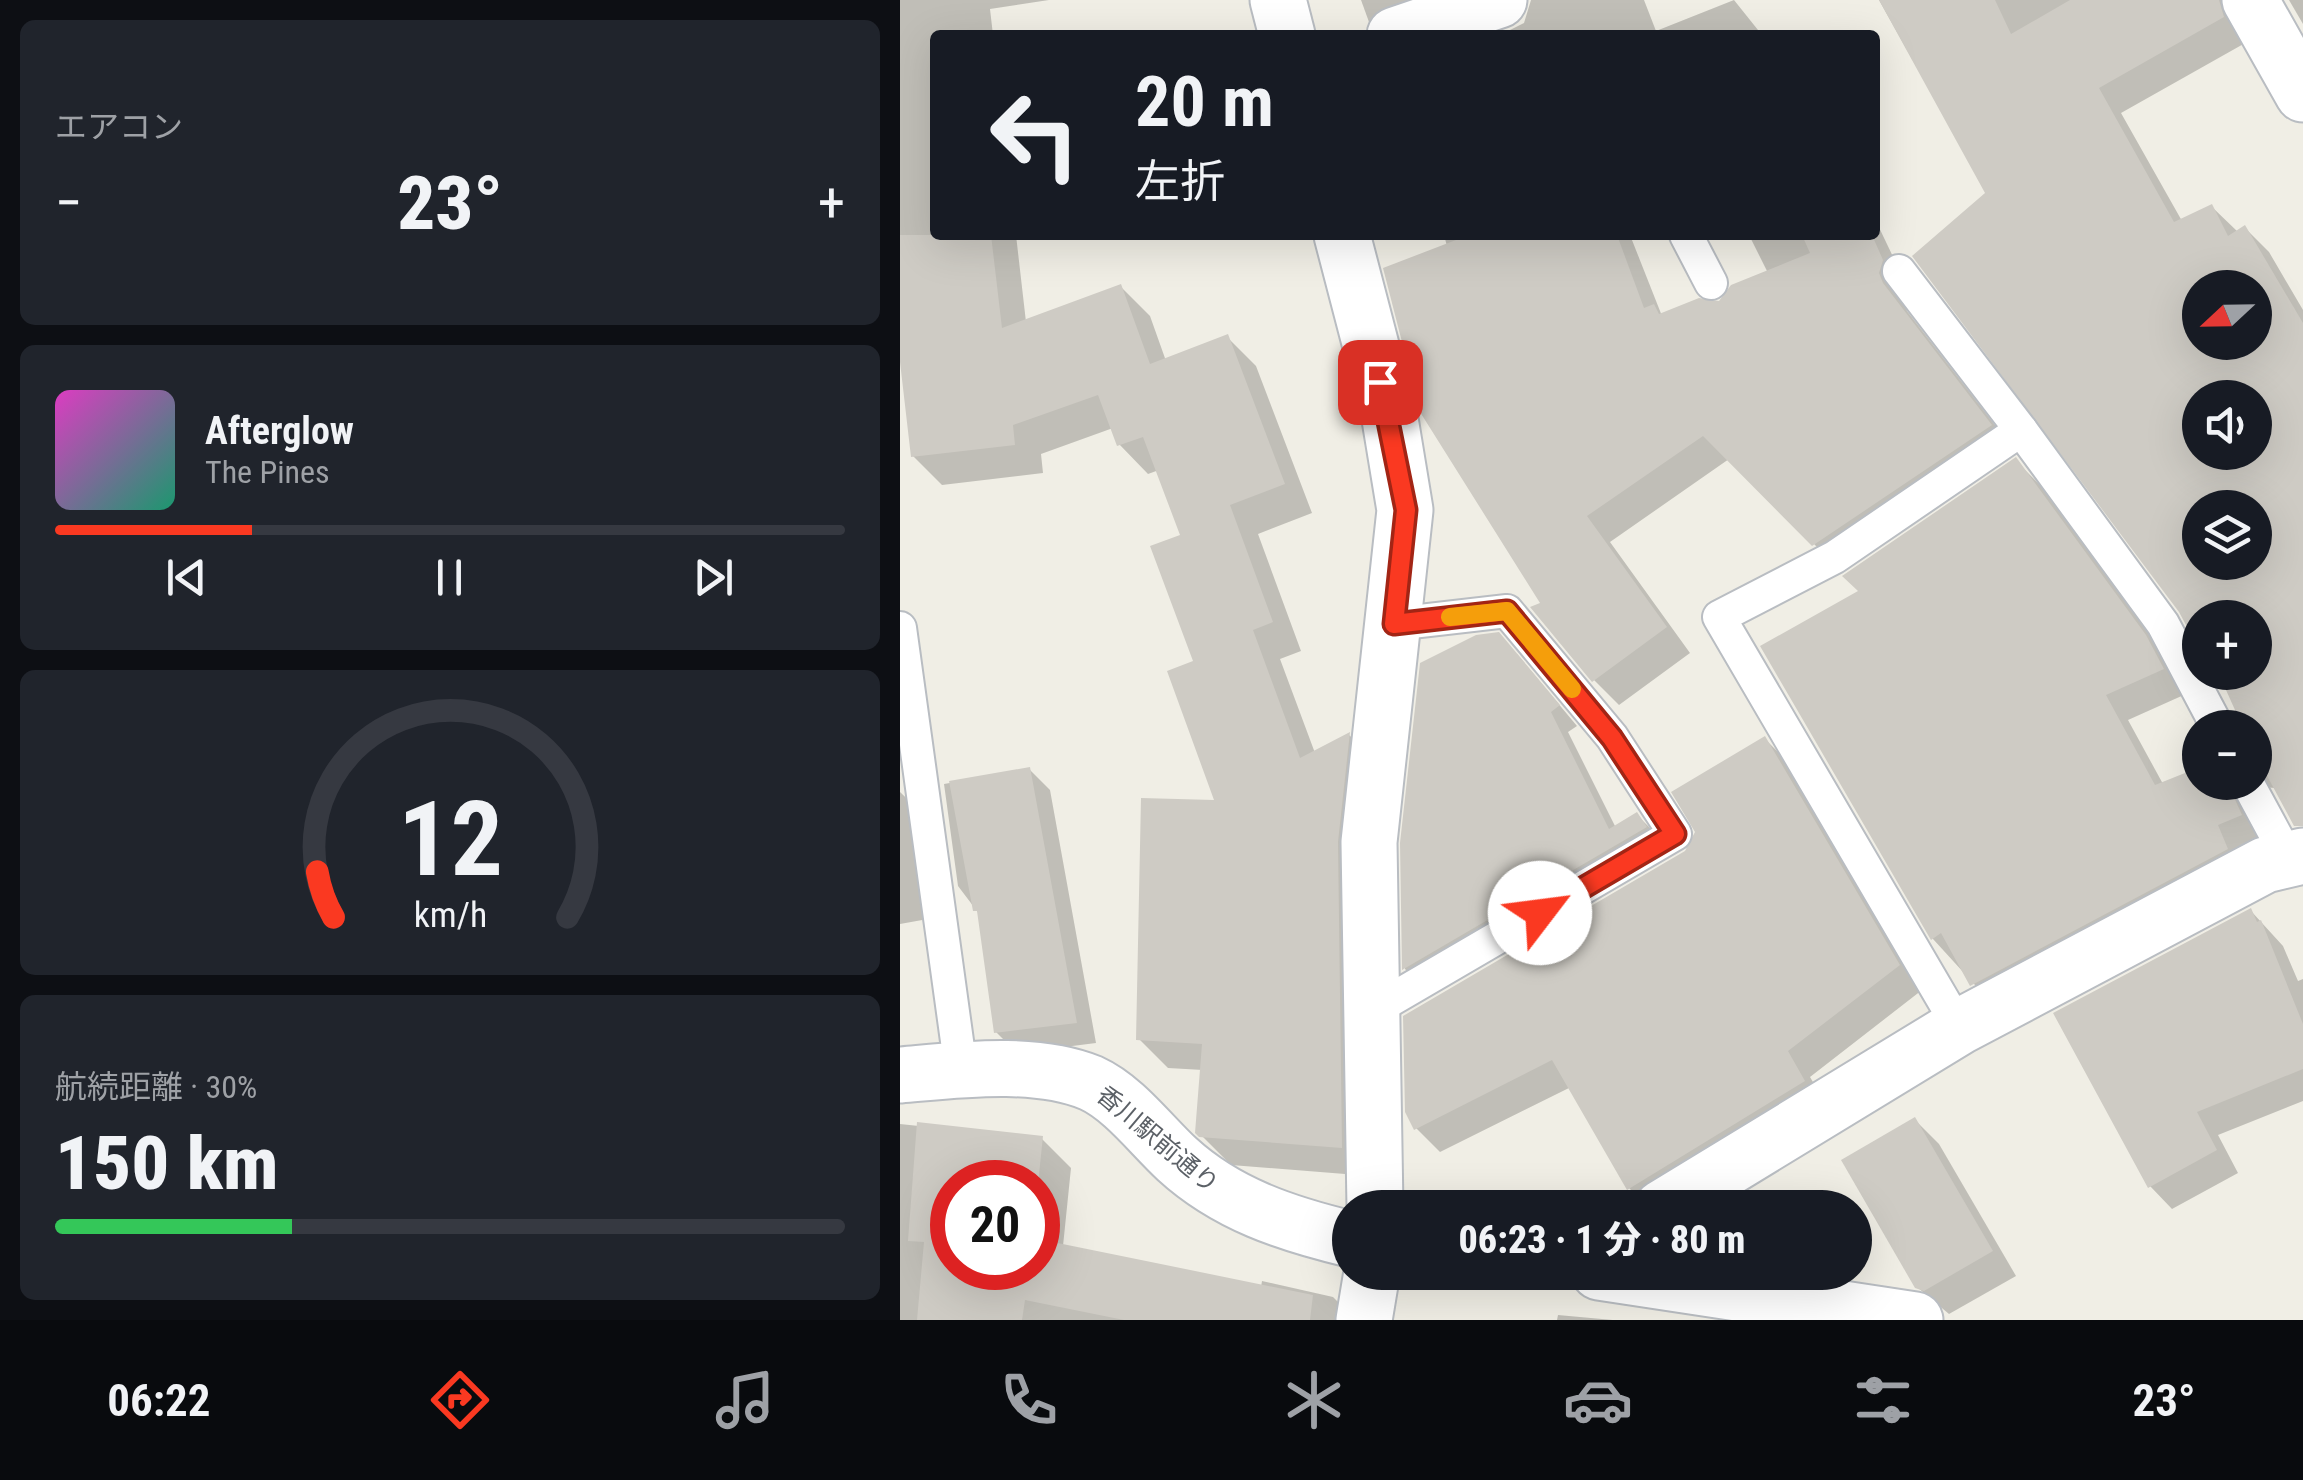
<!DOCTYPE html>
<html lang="ja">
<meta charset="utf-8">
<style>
:root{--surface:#171b24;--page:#20242c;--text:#f1f3f6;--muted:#9ea1a6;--line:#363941;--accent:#fa3921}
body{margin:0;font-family:"Roboto Condensed","Noto Sans JP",sans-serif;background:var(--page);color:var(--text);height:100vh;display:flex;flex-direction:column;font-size:38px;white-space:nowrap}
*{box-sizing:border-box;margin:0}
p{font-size:32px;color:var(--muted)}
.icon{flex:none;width:55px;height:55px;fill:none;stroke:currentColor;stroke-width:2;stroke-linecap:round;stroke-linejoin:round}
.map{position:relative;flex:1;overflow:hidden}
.drawer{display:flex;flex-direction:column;gap:20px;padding:20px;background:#0d0f14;width:900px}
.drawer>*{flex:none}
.hud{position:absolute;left:30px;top:30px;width:950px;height:210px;border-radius:10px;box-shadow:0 10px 40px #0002;background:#171b24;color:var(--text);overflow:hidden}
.needle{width:65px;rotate:248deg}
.tools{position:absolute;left:1282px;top:270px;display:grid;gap:20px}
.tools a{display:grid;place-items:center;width:90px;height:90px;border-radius:50%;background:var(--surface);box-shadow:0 10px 40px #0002;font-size:50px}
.speed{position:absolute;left:30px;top:1160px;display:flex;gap:20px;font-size:50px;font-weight:700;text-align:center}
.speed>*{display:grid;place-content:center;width:130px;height:130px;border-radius:50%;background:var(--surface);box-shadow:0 10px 40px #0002;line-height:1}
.speed .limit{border:15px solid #d22;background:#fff;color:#111}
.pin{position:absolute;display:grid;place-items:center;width:85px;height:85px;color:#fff;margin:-42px;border-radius:20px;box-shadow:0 5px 15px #0006}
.me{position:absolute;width:110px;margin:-55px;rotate:60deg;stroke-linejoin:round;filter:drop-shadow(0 0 8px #0008)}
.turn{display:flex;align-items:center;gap:35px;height:210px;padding:0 40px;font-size:45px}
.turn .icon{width:130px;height:130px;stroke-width:2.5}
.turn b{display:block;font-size:70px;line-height:85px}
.big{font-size:75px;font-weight:800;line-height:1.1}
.drawer .widget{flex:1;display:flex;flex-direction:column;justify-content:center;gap:15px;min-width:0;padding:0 35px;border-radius:15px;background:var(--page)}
.drawer .dial{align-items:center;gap:0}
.dial svg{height:260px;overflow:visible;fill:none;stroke:var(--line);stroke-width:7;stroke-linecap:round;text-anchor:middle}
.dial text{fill:var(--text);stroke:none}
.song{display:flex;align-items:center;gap:30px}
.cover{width:120px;height:120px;border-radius:15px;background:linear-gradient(135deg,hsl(310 70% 55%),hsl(160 70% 35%))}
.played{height:10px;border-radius:5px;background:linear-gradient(90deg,var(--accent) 25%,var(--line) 25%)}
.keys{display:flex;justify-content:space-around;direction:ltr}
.heat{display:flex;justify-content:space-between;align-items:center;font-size:55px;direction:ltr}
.charge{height:15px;border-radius:8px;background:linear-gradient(90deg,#34c759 30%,var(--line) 0)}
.trip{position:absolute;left:432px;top:1190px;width:540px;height:100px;border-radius:50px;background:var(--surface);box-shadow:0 10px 40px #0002;font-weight:800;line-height:100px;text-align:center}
.menu{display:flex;height:160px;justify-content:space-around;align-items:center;background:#090b0e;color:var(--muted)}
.menu .icon{width:70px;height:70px}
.menu .active{color:var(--accent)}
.menu b{font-size:45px;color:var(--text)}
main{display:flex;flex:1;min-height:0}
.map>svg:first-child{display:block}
</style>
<main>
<section class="drawer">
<div class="widget"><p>エアコン</p>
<div class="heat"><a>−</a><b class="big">23°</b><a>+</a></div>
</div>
<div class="widget">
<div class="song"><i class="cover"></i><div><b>Afterglow</b><p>The Pines</p></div></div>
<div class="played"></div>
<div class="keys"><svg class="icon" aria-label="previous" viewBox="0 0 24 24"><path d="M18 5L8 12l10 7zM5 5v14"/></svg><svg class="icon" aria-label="pause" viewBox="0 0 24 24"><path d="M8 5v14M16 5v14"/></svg><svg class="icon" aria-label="next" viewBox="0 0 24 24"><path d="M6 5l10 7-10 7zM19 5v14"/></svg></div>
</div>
<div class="widget dial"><svg viewBox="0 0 100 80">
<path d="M14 69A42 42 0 1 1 86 69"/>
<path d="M14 69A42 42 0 0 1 9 55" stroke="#fa3921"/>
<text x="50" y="56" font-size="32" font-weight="700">12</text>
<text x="50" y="72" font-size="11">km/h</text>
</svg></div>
<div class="widget"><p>航続距離 · 30%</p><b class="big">150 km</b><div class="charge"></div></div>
</section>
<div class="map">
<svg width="1403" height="1320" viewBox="0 0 1403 1320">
<rect width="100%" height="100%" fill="#f0eee5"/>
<!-- shadow -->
<g fill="#0003" fill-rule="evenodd">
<polygon points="0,0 149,0 90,9 93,35 35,35 35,235 116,235 126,322 221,287 250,316 266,361 327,337 356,366 412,513 358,534 401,651 380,659 415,753 449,735 478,763 470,1176 331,1165 298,1132 303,1070 268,1068 238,1038 318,802 284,536 259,470 248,474 219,444 213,428 141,454 143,473 42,485 13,456 0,340"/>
<polygon points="461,0 598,0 482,35 469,22"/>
<polygon points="631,0 744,0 756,31 834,0 862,35 600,35 624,23"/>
<path d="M979 0H1356L1347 42 1221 113 1282 221 1312 207 1338 232 1345 228 1369 252 1403 310V819L1375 788 1363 787 1364 839 1096 1008 1033 939 863 647 962 592 1116 461 1140 485 1270 662 1286 694 1228 720 1263 784 1300 770V782H1355V618H1300V646L1088 194ZM1300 288H1355V342H1300ZM1300 398H1355V452H1300ZM1300 508H1355V562H1300Z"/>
<polygon points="1389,0 1403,0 1403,24"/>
<polygon points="975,219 1007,286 1003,299 1007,311 1115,451 939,569 829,459 710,542 790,653 719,705 694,680 643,604 544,235 730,235 762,316 820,304 868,273 849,235 975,235"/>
<polygon points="617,654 677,726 668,732 716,828 737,815 756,834 523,987 505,969 503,844"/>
<polygon points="865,739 889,763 1022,990 910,1077 927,1106 749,1208 729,1188 671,1087 540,1152 516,1128 787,853"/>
<polygon points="129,769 150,790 196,1043 117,1053 96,1032 80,915 58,886 44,784"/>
<polygon points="0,792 25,816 39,917 0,924"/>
<polygon points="1351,911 1383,946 1398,981 1403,979 1403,1101 1318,1135 1338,1173 1272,1209 1250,1186"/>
<polygon points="1015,1120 1039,1144 1116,1276 1049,1314 1017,1287"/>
<path d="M0 1124 142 1139 171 1168 163 1246 361 1287 362 1281 433 1297 456 1320H0ZM52 1182H138V1268H52Z"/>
<polygon points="658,1315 713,1320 657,1320"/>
</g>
<!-- building -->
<g fill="#cecbc4" fill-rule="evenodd">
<path d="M979 0H1095L1111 34 1170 0H1319L1324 17 1199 88 1274 222 1312 204 1328 236 1345 225 1403 323V826H1394L1365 772 1355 764V728H1343L1318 672H1355V618H1300V651L1279 612 1012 256 1085 193ZM1300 288H1355V342H1300ZM1300 398H1355V452H1300ZM1300 508H1355V562H1300Z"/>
<polygon points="0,235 91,235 102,328 221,284 250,364 328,334 385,484 330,505 373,622 353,630 400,758 450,732 438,842 442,1148 299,1137 295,1133 302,1044 236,1040 241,798 314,800 267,671 293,661 250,546 280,535 243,437 217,446 198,395 113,425 115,445 11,457 0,362"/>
<polygon points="569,235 717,235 744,308 754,304 759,314 799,298 819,301 831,285 910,253 902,235 972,235 983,260 979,273 983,283 1092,425 912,546 803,436 687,516 767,627 692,682 630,607 640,603 520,412 483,268"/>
<polygon points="1116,457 1246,635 1264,669 1206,695 1255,785 1300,767 1300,782 1327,782 1342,815 1318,825 1328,849 1070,986 1041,933 1031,940 860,646 958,591 942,576"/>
<polygon points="599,632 660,705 651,712 709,829 737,812 747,827 502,970 500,843 520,663 576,635"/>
<polygon points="865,736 1000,965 888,1051 905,1081 727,1190 652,1060 514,1130 505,1112 503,1016 785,851 795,832 771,792"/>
<polygon points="130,767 177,1023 94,1033 77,911 73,911 49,781"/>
<polygon points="1351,908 1357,922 1361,920 1403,1024 1403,1069 1297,1112 1317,1150 1248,1188 1153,1013"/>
<polygon points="1015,1117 1093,1251 1024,1291 1015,1288 941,1160"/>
<polygon points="17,1122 143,1136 138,1184 52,1182 52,1268 138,1268 138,1239 413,1295 410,1320 224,1320 125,1300 122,1320 17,1320 24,1242 8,1241"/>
</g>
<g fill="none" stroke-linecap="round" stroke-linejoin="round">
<!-- service casing -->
<g stroke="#b9bdc2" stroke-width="36">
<g id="service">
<polyline points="786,235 811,283"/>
<polyline points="999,271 1121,430"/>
<polyline points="0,628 61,1070"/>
<polyline points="1347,782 1388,858"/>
<polyline points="470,1012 775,834 712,737 607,611 494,624"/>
<polyline points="1059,1027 819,617 935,557 1121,430 1263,624 1318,728"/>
</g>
</g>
<!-- minor casing -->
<g stroke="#b9bdc2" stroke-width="59">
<g id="minor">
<polyline points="378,0 387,35"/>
<polyline points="1350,0 1403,94"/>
<polyline points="495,35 599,0"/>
<polyline points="442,235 490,419 505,510 469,842 475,1208"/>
<polyline points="762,1208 1059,1027 1365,865 1403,856"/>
<polyline points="464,1320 472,1272"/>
</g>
</g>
<!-- tertiary casing -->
<g stroke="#b9bdc2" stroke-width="59">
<g id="tertiary">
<path d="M0 1075C59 1070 135 1060 191 1083 224 1098 251 1135 277 1159 326 1204 387 1224 450 1239"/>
<polyline points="699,1272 1015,1320"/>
</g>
</g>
<!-- service -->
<use href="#service" stroke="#fff" stroke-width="32"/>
<!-- minor -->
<use href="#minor" stroke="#fff" stroke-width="55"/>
<!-- tertiary -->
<use href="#tertiary" stroke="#fff" stroke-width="55"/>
</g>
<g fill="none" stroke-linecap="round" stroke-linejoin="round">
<!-- route casing -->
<g stroke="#a22515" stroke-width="25">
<polyline id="route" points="480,382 506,510 494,624 607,611 712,738 775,834 640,913"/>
</g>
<!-- route -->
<use href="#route" stroke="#fa3921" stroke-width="18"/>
<!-- slow -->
<polyline stroke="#f59e0b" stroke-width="18" points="550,617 607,611 672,689"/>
</g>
<g text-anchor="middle" stroke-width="9" stroke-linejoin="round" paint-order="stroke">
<!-- street labels -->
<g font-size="25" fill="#5c6167" stroke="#fff">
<text transform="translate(258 1139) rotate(40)" y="9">香川駅前通り</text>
</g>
</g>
</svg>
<div class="tools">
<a><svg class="needle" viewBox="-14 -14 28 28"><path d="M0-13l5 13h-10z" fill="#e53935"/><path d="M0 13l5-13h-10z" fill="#9ea1a6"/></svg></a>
<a><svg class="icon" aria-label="sound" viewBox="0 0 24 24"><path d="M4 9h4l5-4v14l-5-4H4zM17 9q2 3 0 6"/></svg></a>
<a><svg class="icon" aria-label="layers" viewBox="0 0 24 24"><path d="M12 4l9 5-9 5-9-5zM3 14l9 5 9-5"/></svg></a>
<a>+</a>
<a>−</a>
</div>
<div class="speed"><div class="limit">20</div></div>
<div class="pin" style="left:480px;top:382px;background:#d93025"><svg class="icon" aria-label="arrive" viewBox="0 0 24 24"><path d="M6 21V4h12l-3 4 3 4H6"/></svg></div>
<svg class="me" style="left:640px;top:913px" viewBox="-20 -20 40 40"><circle r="19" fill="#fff"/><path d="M0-13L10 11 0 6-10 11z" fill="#fa3921"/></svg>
<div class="trip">06:23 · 1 分 · 80 m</div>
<div class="hud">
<div class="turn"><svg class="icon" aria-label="left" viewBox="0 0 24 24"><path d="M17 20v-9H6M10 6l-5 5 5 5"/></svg><div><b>20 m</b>左折</div></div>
</div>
</div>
</main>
<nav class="menu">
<b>06:22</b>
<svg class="icon active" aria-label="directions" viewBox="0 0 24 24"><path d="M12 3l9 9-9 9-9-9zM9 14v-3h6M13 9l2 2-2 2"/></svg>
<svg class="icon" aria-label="music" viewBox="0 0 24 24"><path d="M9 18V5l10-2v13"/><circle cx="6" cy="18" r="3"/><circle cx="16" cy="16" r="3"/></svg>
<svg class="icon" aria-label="phone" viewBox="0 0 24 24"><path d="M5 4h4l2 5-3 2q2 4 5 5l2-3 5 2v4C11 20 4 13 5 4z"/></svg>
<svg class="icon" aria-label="climate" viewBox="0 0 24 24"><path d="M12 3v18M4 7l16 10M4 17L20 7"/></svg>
<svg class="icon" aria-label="car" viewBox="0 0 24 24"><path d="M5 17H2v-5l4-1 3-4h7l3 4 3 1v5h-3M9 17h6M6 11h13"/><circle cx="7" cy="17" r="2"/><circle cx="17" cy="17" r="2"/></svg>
<svg class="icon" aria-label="filters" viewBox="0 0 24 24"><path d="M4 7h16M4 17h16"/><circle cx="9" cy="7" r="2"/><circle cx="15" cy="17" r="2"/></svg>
<b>23°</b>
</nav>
